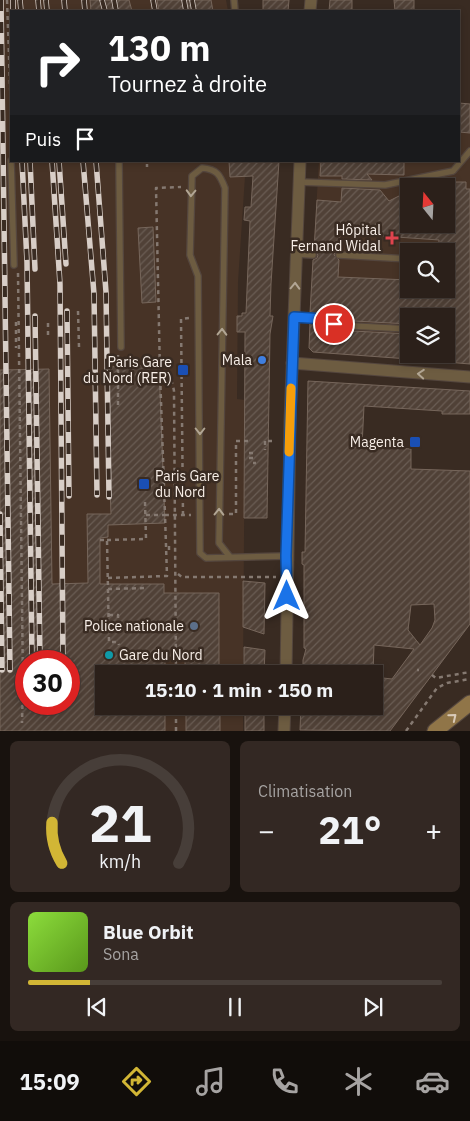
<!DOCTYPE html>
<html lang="fr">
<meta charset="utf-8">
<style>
:root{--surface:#2b201a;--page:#332823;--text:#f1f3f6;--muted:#a6a3a2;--line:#473e39;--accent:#d2b635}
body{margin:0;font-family:"IBM Plex Sans",sans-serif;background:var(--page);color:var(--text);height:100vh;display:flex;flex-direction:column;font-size:19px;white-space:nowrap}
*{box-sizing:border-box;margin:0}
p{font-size:16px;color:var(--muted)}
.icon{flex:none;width:28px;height:28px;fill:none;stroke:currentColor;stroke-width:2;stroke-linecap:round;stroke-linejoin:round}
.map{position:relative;height:731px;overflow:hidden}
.side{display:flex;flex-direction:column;gap:10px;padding:10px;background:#18120e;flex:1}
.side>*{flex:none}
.guide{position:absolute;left:10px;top:10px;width:450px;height:152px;border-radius:0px;box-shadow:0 2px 8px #0003,0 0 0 1px var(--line);background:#202124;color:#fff;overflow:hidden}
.needle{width:32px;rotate:342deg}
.fabs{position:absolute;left:400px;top:178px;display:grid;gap:10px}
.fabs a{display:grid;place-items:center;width:55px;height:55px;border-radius:0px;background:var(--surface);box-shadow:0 2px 8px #0003,0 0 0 1px var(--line);font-size:25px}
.speed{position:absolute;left:15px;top:650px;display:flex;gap:10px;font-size:25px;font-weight:700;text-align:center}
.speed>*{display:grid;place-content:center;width:65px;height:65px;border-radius:50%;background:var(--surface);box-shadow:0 2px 8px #0003,0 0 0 1px var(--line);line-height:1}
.speed .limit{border:8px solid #d22;background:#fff;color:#111}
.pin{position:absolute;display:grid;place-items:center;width:42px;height:42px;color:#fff;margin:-21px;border:2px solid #fff;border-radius:50%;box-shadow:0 1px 5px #0007}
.me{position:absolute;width:55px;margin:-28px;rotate:0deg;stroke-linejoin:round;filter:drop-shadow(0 0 4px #0008)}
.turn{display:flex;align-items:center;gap:18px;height:105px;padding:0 15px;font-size:22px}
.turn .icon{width:65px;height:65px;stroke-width:2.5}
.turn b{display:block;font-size:35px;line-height:42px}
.then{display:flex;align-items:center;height:48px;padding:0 15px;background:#0003;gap:10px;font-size:19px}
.big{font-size:38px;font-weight:700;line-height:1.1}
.side .card{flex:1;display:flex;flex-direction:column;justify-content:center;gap:8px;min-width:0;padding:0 18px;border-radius:8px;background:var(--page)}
.side .dial{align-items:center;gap:0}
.dial svg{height:130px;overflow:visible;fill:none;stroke:var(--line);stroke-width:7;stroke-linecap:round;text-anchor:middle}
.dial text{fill:var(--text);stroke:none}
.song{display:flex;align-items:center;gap:15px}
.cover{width:60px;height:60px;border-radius:8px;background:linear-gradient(135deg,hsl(90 70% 55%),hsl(90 70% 35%))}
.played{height:5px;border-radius:2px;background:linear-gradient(90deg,var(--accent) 15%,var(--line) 15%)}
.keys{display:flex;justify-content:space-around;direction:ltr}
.heat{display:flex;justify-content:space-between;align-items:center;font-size:28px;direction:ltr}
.side .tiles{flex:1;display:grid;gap:10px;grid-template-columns:1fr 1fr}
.card:last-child{grid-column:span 2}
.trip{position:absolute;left:95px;top:665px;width:288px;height:50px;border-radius:0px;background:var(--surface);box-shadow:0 2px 8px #0003,0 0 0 1px var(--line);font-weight:700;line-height:50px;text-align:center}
.dock{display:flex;height:80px;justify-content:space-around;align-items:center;background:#110d0a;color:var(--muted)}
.dock .icon{width:35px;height:35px}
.dock .current{color:var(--accent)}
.dock b{font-size:22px;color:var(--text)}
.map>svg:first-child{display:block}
</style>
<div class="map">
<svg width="470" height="731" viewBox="0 0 470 731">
<defs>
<pattern id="building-hatch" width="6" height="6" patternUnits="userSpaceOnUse" patternTransform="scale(1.25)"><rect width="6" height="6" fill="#504137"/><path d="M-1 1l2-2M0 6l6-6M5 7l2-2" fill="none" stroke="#6a5d54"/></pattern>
</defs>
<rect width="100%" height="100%" fill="#392b22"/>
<!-- built -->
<g fill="#473326" fill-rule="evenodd">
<path d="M0 0H226L228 11H11V161H246L238 282 237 399 245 400 243 674H104V706H243V731H0ZM26 661H69V704H26Z"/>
<path d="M459 113H470V364L313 352 309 348V326L319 161H459ZM409 186H446V224H409ZM409 251H446V289H409ZM409 316H446V354H409Z"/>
</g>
<!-- building -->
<g fill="url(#building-hatch)" stroke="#76665b" fill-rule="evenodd">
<polygon points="90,0 129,0 132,11 91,11"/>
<polygon points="157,0 211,0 213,11 159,11"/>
<polygon points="263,0 289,0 288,11 263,11"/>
<polygon points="330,0 352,0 352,11 329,11"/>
<polygon points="394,0 414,0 414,11 395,11"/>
<polygon points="459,103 470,104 470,133 459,132"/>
<polygon points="229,161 279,161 271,284 270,316 273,316 270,334 267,518 244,518 245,332 237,332 237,316 242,316 242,313 246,313 250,221 244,220 245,207 251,207 253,176 230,177"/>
<polygon points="321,161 404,161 404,175 367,174 372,180 342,179 342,176 320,176"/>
<path d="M450 182H466V189H470V364L446 362V316H409V324L336 320 326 314 310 313 313 260 317 258 318 255 314 250 317 200 341 202 342 188 380 190 389 201 409 191V224H446V196H449ZM340 233 439 240 438 251H446V289H409V280L338 277 339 260 334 255 335 252 339 250Z"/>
<polygon points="153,227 156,302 142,303 138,228"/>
<polygon points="310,323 323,324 334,330 409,334 409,359 313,352 309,348"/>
<path d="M159 365 165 523 108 525V537L100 538V584H164V593H219V674H185V656H165V674H104V706H165V731H0V370L49 369 52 584 88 583 87 514H111L105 367ZM26 661H69V704H26Z"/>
<path d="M308 381 470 391V414H442V411L364 406 362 446 411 449V469L470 471V624L390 731 300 730 301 706H374V677L392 679 414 649 374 645 373 674H303V660L306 649 304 648V565L302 564V552H305ZM434 604 435 620 432 628 420 645 408 630 411 605Z"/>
<polygon points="243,581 265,583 264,634 243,627"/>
<polygon points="244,647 265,650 264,674 244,674"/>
<rect x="186" y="706" width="34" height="25"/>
<rect x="245" y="706" width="19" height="25"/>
</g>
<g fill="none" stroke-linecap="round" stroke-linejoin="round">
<!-- lane casing -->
<g stroke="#54463e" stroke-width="8">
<g id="lane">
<polyline points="234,0 235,11"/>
<polyline points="11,161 14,265"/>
<polyline points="119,161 121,347"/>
<polyline points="299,182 385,185 453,171 470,151"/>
<polyline points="296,254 313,255"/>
<polyline points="339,255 409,259"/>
<polyline points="294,317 325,319 334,325 409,329"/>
<path d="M230 557 219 543 225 188C220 175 217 169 202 168L192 176 190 255 198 276 200 553 206 558 286 556"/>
</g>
</g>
<!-- street casing -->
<g stroke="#54463e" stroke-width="13">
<g id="street">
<polyline points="310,11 311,0"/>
<polyline points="292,363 470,377"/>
<polyline points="286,674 290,422 300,161"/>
<polyline points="284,731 285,706"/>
</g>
</g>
<!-- secondary casing -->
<g stroke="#54463e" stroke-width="17">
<polyline id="secondary" points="435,731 470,703"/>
</g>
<!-- path -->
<g stroke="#857971" stroke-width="2.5" stroke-dasharray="4 4" stroke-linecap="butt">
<polyline points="7,0 11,113"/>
<polyline points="147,164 147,167"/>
<polyline points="18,273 23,683 22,723"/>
<polyline points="78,311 79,347"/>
<polyline points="16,322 16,348"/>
<polyline points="48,323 48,335"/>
<path d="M150 373C167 372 171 374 174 391L176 674"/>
<polyline points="118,405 118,355"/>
<polyline points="265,441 265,450"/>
<polyline points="268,441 272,441"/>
<polyline points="249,453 256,453"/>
<polyline points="249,458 256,458"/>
<polyline points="253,463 256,463"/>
<polyline points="229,514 236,514 236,441 249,441"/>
<polyline points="146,515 165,515 160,373 156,188 181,187"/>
<polyline points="183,515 181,319 189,318"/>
<polyline points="100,540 107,540 109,642 118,642 119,645"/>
<polyline points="107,540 146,539 145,502"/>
<polyline points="169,546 169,550"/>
<polyline points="178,574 182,577 276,577"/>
<polyline points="108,578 167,576 165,515 191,515"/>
<polyline points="108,589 147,588"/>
<polyline points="109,615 118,615 118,618"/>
<polyline points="417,670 419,670"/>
<polyline points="432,675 436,678 470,672"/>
<polyline points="176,731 176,706"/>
<polyline points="406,731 437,688 447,683 470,679"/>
</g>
<!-- lane -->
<use href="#lane" stroke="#6d5c41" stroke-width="5.5"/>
<!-- street -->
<use href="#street" stroke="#6d5c41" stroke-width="11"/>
<!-- secondary -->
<use href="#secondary" stroke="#907548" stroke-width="15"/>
<!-- rail casing -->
<g stroke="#d8cec7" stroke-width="5.5">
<g id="rail">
<polyline points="1,0 10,670"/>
<polyline points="13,0 13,11"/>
<polyline points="20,0 21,11"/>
<polyline points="38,0 39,11"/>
<polyline points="46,0 47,11"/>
<polyline points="64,0 65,11"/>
<polyline points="84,0 85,11"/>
<polyline points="102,0 105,11"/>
<polyline points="114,0 116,11"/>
<polyline points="153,0 155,11"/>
<polyline points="184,0 186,11"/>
<polyline points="192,0 194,11"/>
<polyline points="22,161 27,262 32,661"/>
<polyline points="30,161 35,269"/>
<polyline points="52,161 60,284 63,661"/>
<polyline points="59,161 66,264"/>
<polyline points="83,161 94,294 97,495"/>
<polyline points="96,161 106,292 109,497"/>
<polyline points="67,311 69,496"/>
<polyline points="35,316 40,661"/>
<polyline points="0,514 2,670"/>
</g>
</g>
<!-- rail -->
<use href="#rail" stroke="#392b22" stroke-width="4" stroke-dasharray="11" stroke-linecap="butt"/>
</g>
<!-- one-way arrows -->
<defs><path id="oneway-chevron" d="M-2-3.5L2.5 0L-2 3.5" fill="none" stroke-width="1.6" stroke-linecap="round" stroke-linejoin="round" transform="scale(1.25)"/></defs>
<g stroke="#b2a694">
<use href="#oneway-chevron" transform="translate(191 193) rotate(92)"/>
<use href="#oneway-chevron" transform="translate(295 286) rotate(-88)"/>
<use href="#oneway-chevron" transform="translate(222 332) rotate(-89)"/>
<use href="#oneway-chevron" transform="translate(421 374) rotate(-176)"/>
<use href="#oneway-chevron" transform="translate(200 431) rotate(90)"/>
<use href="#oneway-chevron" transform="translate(219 512) rotate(-89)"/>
</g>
<use stroke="#d9cab8" href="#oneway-chevron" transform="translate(453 717) rotate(-39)"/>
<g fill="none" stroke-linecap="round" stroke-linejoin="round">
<!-- route casing -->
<g stroke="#114b97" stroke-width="12">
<polyline id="route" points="287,596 286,556 294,317 325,319 334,324"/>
</g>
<!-- route -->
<use href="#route" stroke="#1a73e8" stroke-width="9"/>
<!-- slow -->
<polyline stroke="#f59e0b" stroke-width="9" points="289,452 291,388"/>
</g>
<!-- markers -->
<path fill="#e0444e" stroke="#392b22" stroke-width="2" d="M389.5 230.5h5v5h5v5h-5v5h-5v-5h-5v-5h5z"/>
<circle fill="#3f7fe0" stroke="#392b22" stroke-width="2" cx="262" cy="360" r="5"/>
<g fill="#1a4fb4" stroke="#392b22" stroke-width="2">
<rect x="177" y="364" width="12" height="12" rx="2.5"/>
<rect x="409" y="436" width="12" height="12" rx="2.5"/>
<rect x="138" y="478" width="12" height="12" rx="2.5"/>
</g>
<circle fill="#5c6f8a" stroke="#392b22" stroke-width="2" cx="194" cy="626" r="5"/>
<circle fill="#0f9aa8" stroke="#392b22" stroke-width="2" cx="109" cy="655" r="5"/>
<g text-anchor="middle" stroke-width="5" stroke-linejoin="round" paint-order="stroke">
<!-- poi labels -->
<g font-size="14" fill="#f8efe8" stroke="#392b22" text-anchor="end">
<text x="381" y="235">Hôpital<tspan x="381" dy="16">Fernand Widal</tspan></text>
<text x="252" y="365">Mala</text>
<text x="172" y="367">Paris Gare<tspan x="172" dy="16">du Nord (RER)</tspan></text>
<text x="404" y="447">Magenta</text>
<text x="155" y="481" text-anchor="start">Paris Gare<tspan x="155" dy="16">du Nord</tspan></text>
<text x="184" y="631">Police nationale</text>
<text x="119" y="660" text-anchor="start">Gare du Nord</text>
</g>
</g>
</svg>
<div class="fabs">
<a><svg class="needle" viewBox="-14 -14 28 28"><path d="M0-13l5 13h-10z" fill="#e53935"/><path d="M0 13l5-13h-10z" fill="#a6a3a2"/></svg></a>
<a><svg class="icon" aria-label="search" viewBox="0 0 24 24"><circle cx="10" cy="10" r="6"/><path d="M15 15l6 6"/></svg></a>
<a><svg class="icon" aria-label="layers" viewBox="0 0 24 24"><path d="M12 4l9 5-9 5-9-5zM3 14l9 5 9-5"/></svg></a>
</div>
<div class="speed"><div class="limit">30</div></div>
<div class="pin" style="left:334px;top:324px;background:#d93025"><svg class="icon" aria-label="arrive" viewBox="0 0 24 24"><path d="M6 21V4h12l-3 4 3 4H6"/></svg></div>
<svg class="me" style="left:287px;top:596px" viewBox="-20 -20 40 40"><path d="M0-17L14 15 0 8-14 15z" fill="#1a73e8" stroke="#fff" stroke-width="4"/></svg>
<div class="trip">15:10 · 1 min · 150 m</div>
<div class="guide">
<div class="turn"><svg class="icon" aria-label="right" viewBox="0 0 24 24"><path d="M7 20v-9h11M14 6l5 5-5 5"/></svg><div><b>130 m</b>Tournez à droite</div></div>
<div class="then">Puis<svg class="icon" aria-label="arrive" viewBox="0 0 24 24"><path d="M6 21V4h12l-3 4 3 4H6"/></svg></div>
</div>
</div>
<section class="side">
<div class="tiles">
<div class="card dial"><svg viewBox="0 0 100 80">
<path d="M14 69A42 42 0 1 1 86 69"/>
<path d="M14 69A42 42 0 0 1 8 44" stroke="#d2b635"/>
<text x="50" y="56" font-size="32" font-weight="700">21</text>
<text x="50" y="72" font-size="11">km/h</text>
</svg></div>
<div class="card"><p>Climatisation</p>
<div class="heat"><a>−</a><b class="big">21°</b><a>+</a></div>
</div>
<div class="card">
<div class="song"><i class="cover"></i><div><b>Blue Orbit</b><p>Sona</p></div></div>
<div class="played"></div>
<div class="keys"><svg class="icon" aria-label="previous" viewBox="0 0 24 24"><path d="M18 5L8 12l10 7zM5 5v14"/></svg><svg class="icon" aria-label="pause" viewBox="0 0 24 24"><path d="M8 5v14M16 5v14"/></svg><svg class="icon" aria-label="next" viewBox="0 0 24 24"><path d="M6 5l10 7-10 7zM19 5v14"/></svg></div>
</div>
</div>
</section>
<nav class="dock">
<b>15:09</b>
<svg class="icon current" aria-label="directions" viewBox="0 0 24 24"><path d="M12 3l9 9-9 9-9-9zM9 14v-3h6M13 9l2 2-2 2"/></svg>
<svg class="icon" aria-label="music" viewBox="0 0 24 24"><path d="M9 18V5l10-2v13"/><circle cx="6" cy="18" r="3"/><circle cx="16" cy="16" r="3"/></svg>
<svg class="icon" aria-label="phone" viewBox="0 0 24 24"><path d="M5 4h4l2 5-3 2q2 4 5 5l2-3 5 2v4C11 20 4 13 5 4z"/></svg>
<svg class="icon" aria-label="climate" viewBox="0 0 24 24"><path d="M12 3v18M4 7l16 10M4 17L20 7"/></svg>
<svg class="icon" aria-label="car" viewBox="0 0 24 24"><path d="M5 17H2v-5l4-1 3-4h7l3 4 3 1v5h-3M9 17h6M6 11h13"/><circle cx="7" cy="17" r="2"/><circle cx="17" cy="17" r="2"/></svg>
</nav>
